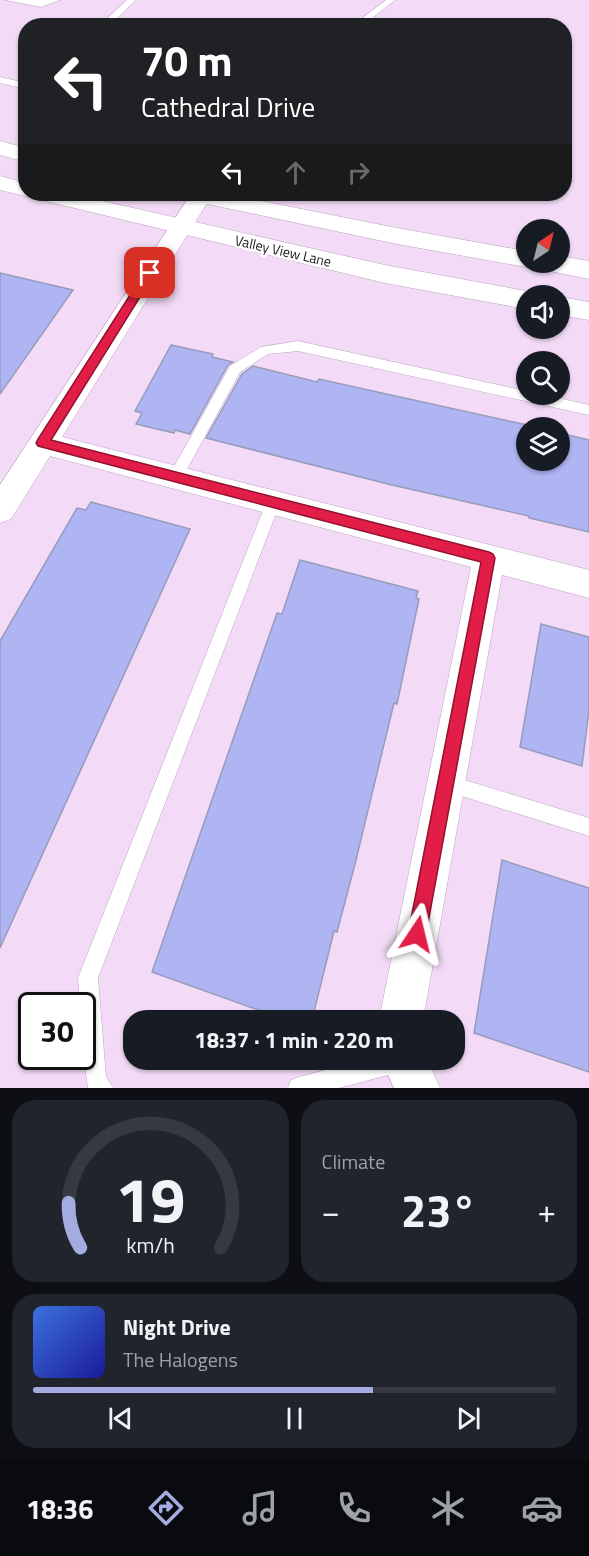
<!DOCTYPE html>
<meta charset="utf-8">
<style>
:root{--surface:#171b24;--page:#20242c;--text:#f1f3f6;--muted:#9ea1a6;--line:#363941;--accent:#a4abe1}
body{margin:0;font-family:"Titillium Web",sans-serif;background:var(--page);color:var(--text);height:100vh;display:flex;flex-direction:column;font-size:22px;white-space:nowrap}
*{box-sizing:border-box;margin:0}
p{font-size:20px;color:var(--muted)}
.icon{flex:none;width:33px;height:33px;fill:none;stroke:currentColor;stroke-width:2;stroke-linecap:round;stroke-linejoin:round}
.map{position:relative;height:1088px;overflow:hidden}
.sheet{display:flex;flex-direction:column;gap:12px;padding:12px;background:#0d0f14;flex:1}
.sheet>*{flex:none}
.top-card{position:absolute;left:18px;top:18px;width:554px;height:183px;border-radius:24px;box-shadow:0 2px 4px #0004;background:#202124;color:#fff;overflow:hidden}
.needle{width:39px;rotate:35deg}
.tools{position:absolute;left:516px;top:219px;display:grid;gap:12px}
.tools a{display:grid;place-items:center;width:54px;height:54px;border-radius:50%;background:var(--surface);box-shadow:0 2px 4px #0004;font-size:30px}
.speed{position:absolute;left:18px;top:992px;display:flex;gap:12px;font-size:30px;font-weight:700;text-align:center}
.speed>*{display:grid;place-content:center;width:78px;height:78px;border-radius:50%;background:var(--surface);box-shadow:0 2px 4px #0004;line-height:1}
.speed .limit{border:3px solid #111;border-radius:9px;background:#fff;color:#111}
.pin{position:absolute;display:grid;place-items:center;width:51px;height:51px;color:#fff;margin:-26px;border-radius:12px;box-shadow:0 3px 9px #0006}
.me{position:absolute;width:66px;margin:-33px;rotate:10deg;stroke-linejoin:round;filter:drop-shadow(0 0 4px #0008)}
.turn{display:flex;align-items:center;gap:21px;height:126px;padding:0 24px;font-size:27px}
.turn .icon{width:78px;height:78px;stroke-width:2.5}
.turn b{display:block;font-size:42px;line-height:51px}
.lanes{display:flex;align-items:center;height:57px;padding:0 24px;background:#0003;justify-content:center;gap:30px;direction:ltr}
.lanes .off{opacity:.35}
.big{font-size:45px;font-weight:700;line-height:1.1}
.sheet .tile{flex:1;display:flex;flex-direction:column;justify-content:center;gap:9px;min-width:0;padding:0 21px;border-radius:24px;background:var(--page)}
.sheet .dial{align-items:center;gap:0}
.dial svg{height:156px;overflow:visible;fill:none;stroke:var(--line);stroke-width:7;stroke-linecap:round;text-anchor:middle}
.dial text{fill:var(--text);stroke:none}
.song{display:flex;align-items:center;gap:18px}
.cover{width:72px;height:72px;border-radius:9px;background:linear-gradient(135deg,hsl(220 70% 55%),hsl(240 70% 35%))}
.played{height:6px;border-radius:3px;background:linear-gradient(90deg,var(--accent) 65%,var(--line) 65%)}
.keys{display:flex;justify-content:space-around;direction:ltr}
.heat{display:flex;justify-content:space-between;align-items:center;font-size:33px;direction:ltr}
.sheet .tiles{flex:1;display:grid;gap:12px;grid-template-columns:1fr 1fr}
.tile:last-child{grid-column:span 2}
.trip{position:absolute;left:123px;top:1010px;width:342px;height:60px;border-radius:24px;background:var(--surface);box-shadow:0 2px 4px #0004;font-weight:700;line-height:60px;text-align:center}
.tab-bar{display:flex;height:96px;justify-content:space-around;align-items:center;background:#090b0e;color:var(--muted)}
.tab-bar .icon{width:42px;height:42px}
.tab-bar .current{color:var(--accent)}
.tab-bar b{font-size:27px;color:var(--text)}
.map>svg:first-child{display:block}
</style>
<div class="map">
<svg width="589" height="1088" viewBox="0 0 589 1088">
<rect width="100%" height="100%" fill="#f3dbf7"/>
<!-- building -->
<g fill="#afb4f2" stroke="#989bba" stroke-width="1.5">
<polygon points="0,273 73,290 0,394"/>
<polygon points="171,345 213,354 212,357 233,362 228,365 190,434 175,430 174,433 136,424 142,413 135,411"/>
<polygon points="253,366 317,382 319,379 532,426 534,428 526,428 526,460 560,460 560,433 589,440 589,532 529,518 529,516 392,485 206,438 242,374"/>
<polygon points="91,502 190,529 0,948 0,641 77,508 86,510"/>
<polygon points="300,560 418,591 416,598 419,599 397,704 394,703 355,864 337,932 334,931 312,1020 286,1020 152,972 277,613 282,614"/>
<polygon points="541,624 589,637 589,710 582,766 520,747"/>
<polygon points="502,860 589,888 589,1072 474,1033"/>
</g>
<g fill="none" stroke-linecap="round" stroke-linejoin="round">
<!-- lane casing -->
<g stroke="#baa4be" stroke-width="1">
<g id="lane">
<polygon points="5,0 60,0 41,7"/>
<polygon points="127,0 136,0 109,26 99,26"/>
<polygon points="386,0 395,0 362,26 352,26"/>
<polygon points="0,77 26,83 26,89 0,83"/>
<polygon points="298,341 526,391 526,394 541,394 589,405 589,415 298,351 268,354 240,372 180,482 170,482 168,478 170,474 230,366 261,347"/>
<polygon points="273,497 278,499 280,503 98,978 106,1077 113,1088 88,1088 82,1043 82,1005 80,1005 78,978 266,503 268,499"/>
<polygon points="445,774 589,818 589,836 439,789 436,783 439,777"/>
<polygon points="367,1059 414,1060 410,1067 403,1071 339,1088 288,1088 291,1080 299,1077"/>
</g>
</g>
<!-- street casing -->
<g stroke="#baa4be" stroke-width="1">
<g id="street">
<polygon points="191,194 212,195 62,437 589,570 589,598 502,575 423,1020 379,1020 471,567 50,456 11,519 0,523 0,485"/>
<polygon points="381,1059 427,1059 440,1088 394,1088"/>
</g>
</g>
<!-- secondary casing -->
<g stroke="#baa4be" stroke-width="1">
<g id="secondary">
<polygon points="0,141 26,148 26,162 0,155"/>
<polygon points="0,176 26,183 26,194 71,194 385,265 526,291 537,296 526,296 526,309 385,283 0,190"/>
<polygon points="181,194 226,194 397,228 526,251 526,262 560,262 560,256 589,261 589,279 545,270 534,265 526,267 397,244 193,201 185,199"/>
<polygon points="560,297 589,302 589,320 560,315"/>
</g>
</g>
<!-- lane -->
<use href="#lane" fill="#fff" fill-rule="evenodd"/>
<!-- street -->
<use href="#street" fill="#fff" fill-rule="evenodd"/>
<!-- secondary -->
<use href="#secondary" fill="#fff" fill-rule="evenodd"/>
</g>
<!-- route -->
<polygon fill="#e11d48" stroke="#92132f" stroke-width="1.5" points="150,269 155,273 51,440 489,552 493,554 495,558 426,934 423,940 417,943 410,940 408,934 481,562 38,446 36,443 38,439 146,270"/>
<g text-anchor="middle" stroke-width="5" stroke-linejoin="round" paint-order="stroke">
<!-- far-street labels -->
<g font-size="14" fill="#1e1620" stroke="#fff">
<text transform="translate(283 251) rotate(13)" y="5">Valley View Lane</text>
</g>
</g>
</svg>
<div class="tools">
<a><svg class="needle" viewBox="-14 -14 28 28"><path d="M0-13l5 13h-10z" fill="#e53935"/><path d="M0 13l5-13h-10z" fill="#9ea1a6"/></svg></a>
<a><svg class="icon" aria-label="sound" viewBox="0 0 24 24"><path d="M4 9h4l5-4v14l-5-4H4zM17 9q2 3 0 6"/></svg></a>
<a><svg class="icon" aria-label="search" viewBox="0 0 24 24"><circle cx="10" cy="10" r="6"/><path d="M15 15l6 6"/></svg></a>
<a><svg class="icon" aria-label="layers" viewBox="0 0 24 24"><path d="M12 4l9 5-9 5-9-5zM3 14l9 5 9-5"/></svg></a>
</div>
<div class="speed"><div class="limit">30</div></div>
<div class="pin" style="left:150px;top:273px;background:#d93025"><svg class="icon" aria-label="arrive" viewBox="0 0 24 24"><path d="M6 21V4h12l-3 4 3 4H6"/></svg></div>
<svg class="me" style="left:417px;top:934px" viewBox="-20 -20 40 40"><path d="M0-17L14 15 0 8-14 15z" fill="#e11d48" stroke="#fff" stroke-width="4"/></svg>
<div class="trip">18:37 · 1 min · 220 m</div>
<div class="top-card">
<div class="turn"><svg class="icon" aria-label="left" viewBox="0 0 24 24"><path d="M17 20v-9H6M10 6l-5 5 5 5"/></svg><div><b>70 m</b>Cathedral Drive</div></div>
<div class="lanes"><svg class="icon" aria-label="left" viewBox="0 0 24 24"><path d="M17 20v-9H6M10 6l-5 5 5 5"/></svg><svg class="icon off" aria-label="ahead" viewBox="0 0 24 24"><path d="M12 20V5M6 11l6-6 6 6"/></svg><svg class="icon off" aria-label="right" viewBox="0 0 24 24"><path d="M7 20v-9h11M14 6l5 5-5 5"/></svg></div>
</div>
</div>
<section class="sheet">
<div class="tiles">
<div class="tile dial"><svg viewBox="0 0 100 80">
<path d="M14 69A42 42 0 1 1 86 69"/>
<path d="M14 69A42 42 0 0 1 8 46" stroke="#a4abe1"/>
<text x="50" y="56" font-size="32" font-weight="700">19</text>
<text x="50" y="72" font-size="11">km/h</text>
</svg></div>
<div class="tile"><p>Climate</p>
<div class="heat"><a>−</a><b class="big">23°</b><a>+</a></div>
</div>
<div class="tile">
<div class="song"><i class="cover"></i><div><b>Night Drive</b><p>The Halogens</p></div></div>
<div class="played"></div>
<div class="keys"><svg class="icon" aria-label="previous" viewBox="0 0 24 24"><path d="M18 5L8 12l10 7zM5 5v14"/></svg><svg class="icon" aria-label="pause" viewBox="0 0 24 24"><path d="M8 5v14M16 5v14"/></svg><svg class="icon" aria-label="next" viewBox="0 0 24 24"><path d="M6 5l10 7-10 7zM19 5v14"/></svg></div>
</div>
</div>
</section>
<nav class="tab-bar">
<b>18:36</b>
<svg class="icon current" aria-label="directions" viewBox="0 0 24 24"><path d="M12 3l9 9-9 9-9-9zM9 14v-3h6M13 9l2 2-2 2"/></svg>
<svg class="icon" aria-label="music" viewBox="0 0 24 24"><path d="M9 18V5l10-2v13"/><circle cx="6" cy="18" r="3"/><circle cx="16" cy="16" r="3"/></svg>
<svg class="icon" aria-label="phone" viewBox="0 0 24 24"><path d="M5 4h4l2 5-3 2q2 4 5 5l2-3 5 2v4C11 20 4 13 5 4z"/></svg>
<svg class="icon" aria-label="climate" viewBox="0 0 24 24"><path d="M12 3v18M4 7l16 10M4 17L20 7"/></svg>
<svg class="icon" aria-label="car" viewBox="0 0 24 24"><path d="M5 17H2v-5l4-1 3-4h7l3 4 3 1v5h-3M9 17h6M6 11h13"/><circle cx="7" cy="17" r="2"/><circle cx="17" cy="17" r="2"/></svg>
</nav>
